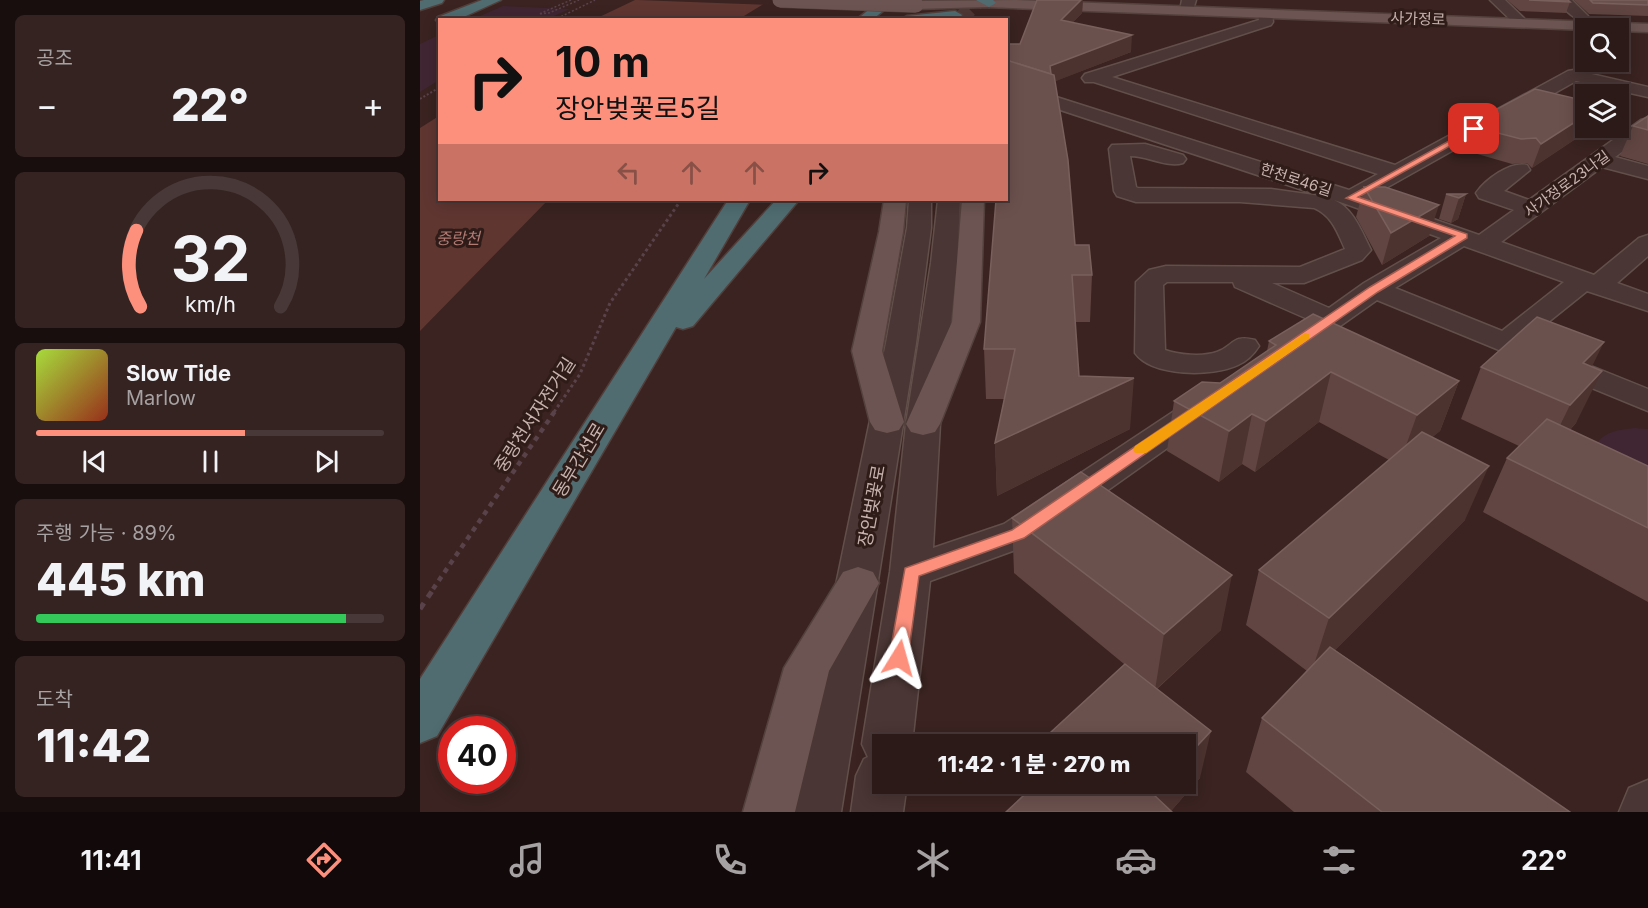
<!DOCTYPE html>
<html lang="ko">
<meta charset="utf-8">
<style>
:root{--surface:#2c1a18;--page:#342321;--text:#f1f3f6;--muted:#a6a1a2;--line:#483837;--accent:#fd907d}
body{margin:0;font-family:Inter,"Noto Sans KR",sans-serif;background:var(--page);color:var(--text);height:100vh;display:flex;flex-direction:column;font-size:22px;white-space:nowrap}
*{box-sizing:border-box;margin:0}
p{font-size:20px;color:var(--muted)}
.icon{flex:none;width:33px;height:33px;fill:none;stroke:currentColor;stroke-width:2;stroke-linecap:round;stroke-linejoin:round}
.map{position:relative;flex:1;overflow:hidden}
.side{display:flex;flex-direction:column;gap:15px;padding:15px;background:#180e0d;width:420px}
.side>*{flex:none}
.hud{position:absolute;left:18px;top:18px;width:570px;height:183px;border-radius:0px;box-shadow:0 3px 15px #0003,0 0 0 2px var(--line);background:#fd907d;color:#111;overflow:hidden}
.tools{position:absolute;left:1155px;top:18px;display:grid;gap:12px}
.tools a{display:grid;place-items:center;width:54px;height:54px;border-radius:0px;background:var(--surface);box-shadow:0 3px 15px #0003,0 0 0 2px var(--line);font-size:30px}
.speed{position:absolute;left:18px;top:716px;display:flex;gap:12px;font-size:30px;font-weight:700;text-align:center}
.speed>*{display:grid;place-content:center;width:78px;height:78px;border-radius:50%;background:var(--surface);box-shadow:0 3px 15px #0003,0 0 0 2px var(--line);line-height:1}
.speed .limit{border:9px solid #d22;background:#fff;color:#111}
.pin{position:absolute;display:grid;place-items:center;width:51px;height:51px;color:#fff;margin:-26px;border-radius:12px;box-shadow:0 3px 9px #0006}
.me{position:absolute;width:66px;margin:-33px;rotate:8deg;stroke-linejoin:round;filter:drop-shadow(0 0 4px #0008)}
.turn{display:flex;align-items:center;gap:21px;height:126px;padding:0 18px;font-size:27px}
.turn .icon{width:78px;height:78px;stroke-width:2.5}
.turn b{display:block;font-size:42px;line-height:51px}
.lanes{display:flex;align-items:center;height:57px;padding:0 18px;background:#0003;justify-content:center;gap:30px;direction:ltr}
.lanes .off{opacity:.35}
.big{font-size:45px;font-weight:800;line-height:1.1}
.side .widget{flex:1;display:flex;flex-direction:column;justify-content:center;gap:9px;min-width:0;padding:0 21px;border-radius:9px;background:var(--page)}
.side .dial{align-items:center;gap:0}
.dial svg{height:156px;overflow:visible;fill:none;stroke:var(--line);stroke-width:7;stroke-linecap:round;text-anchor:middle}
.dial text{fill:var(--text);stroke:none}
.song{display:flex;align-items:center;gap:18px}
.cover{width:72px;height:72px;border-radius:9px;background:linear-gradient(135deg,hsl(80 70% 55%),hsl(10 70% 35%))}
.played{height:6px;border-radius:3px;background:linear-gradient(90deg,var(--accent) 60%,var(--line) 60%)}
.keys{display:flex;justify-content:space-around;direction:ltr}
.heat{display:flex;justify-content:space-between;align-items:center;font-size:33px;direction:ltr}
.charge{height:9px;border-radius:4px;background:linear-gradient(90deg,#34c759 89%,var(--line) 0)}
.trip{position:absolute;left:452px;top:734px;width:324px;height:60px;border-radius:0px;background:var(--surface);box-shadow:0 3px 15px #0003,0 0 0 2px var(--line);font-weight:800;line-height:60px;text-align:center}
.tab-bar{display:flex;height:96px;justify-content:space-around;align-items:center;background:#120a0a;color:var(--muted)}
.tab-bar .icon{width:42px;height:42px}
.tab-bar .active{color:var(--accent)}
.tab-bar b{font-size:27px;color:var(--text)}
main{display:flex;flex:1;min-height:0}
.map>svg:first-child{display:block}
</style>
<main>
<section class="side">
<div class="widget"><p>공조</p>
<div class="heat"><a>−</a><b class="big">22°</b><a>+</a></div>
</div>
<div class="widget dial"><svg viewBox="0 0 100 80">
<path d="M14 69A42 42 0 1 1 86 69"/>
<path d="M14 69A42 42 0 0 1 12 30" stroke="#fd907d"/>
<text x="50" y="56" font-size="32" font-weight="700">32</text>
<text x="50" y="72" font-size="11">km/h</text>
</svg></div>
<div class="widget">
<div class="song"><i class="cover"></i><div><b>Slow Tide</b><p>Marlow</p></div></div>
<div class="played"></div>
<div class="keys"><svg class="icon" aria-label="previous" viewBox="0 0 24 24"><path d="M18 5L8 12l10 7zM5 5v14"/></svg><svg class="icon" aria-label="pause" viewBox="0 0 24 24"><path d="M8 5v14M16 5v14"/></svg><svg class="icon" aria-label="next" viewBox="0 0 24 24"><path d="M6 5l10 7-10 7zM19 5v14"/></svg></div>
</div>
<div class="widget"><p>주행 가능 · 89%</p><b class="big">445 km</b><div class="charge"></div></div>
<div class="widget"><p>도착</p><b class="big">11:42</b></div>
</section>
<div class="map">
<svg width="1228" height="812" viewBox="0 0 1228 812">
<rect width="100%" height="100%" fill="#3a2320"/>
<!-- green -->
<g fill="#402632">
<polygon points="83,6 150,9 127,19 53,19"/>
<polygon points="19,35 19,80 0,92 0,44"/>
<path d="M1214 428 1228 429V509L1173 448C1183 432 1196 430 1214 428Z"/>
</g>
<!-- water -->
<g fill="#603631">
<polygon points="215,0 350,0 319,19 173,20"/>
<polygon points="19,116 20,200 128,200 0,331 0,128"/>
</g>
<!-- pier -->
<polygon fill="#3a2320" points="218,0 353,0 348,5"/>
<g fill="none" stroke-linecap="round" stroke-linejoin="round">
<!-- minor-tunnel -->
<polyline stroke="#4f3835" stroke-width="15" stroke-dasharray="15 8" stroke-linecap="butt" points="539,20 559,0"/>
<!-- minor casing -->
<g stroke="#624f4b" stroke-width="3">
<g id="minor">
<polygon points="762,0 776,0 772,13 762,13 760,10"/>
<polygon points="1070,0 1085,0 1110,24 1108,27 1098,27"/>
<path d="M1141 0H1152L1168 16 1161 20C1153 18 1140 7 1141 0Z"/>
<path d="M845 10 852 14 853 22 851 25 692 77 975 165 1148 71 1154 70 1228 87V97L1156 81 950 197 1059 235 1094 210 1059 198 1056 193C1065 180 1090 161 1107 165L1110 170 1084 191 1109 200 1221 120 1228 118V133L1195 157 1228 166V179L1182 167 1081 242 1174 275 1219 238 1228 235V256L1197 283 1228 294V311L1167 291 1106 340 1228 389V411L957 300 882 353 871 356 860 353 856 347 860 341 890 320 815 287 813 282H747L743 285 745 350C758 355 783 357 797 352 814 346 812 334 835 340L839 346C834 354 827 361 818 365 793 377 732 377 715 353L716 282 729 270 746 266 880 267 925 249C917 231 912 216 894 208L820 202H716L697 196 694 191 689 149 692 145 725 144 763 155 766 159 763 163C747 168 728 156 710 156L716 187 718 188 851 189 901 196 586 92V81L929 190 958 174 674 82H665L662 78 665 74 839 20 838 14ZM914 200 923 203 1021 238 944 283 909 308 852 283H884L942 260 951 250C942 232 933 208 914 200ZM1044 246 1144 282 1082 331 975 288Z"/>
<polygon points="489,200 511,200 511,228 496,343 421,812 369,812 466,343 487,228"/>
<polygon points="518,200 540,200 537,263 520,424 513,548 584,524 774,398 786,395 798,398 802,405 798,412 612,544 510,581 492,744 462,744 462,783 487,783 483,812 431,812 436,776 444,759 448,757 442,744 470,572 486,424 511,263"/>
<polygon points="1228,780 1228,812 1199,812 1209,788"/>
</g>
</g>
<!-- major casing -->
<g stroke="#54403d" stroke-width="3">
<g id="major">
<polygon points="596,0 1228,24 1228,32 1198,31 1198,28 1166,30 566,7 496,9 489,5 496,1"/>
<polygon points="464,200 486,200 483,232 462,351 484,422 479,430 467,433 455,430 450,422 432,351 459,232"/>
<polygon points="542,200 564,200 560,322 520,424 515,432 503,435 491,432 486,424 532,322"/>
<polygon points="438,567 453,572 459,583 409,671 375,812 323,812 364,668 423,572"/>
</g>
</g>
<!-- highway casing -->
<g stroke="#523f3b" stroke-width="3">
<g id="highway">
<polygon points="4,0 24,0 22,3 0,10 0,1"/>
<polygon points="62,0 81,0 37,20 20,20 20,23 16,20 18,17"/>
<polygon points="461,0 476,0 452,20 436,20"/>
<polygon points="556,0 573,0 576,3 569,7"/>
<polygon points="535,11 542,15 540,18 480,20 487,16"/>
<polygon points="308,200 330,200 284,279 356,200 379,200 273,326 263,329 256,327 17,736 0,743 0,679"/>
</g>
</g>
<!-- path-far4 -->
<g stroke="#5a424a" stroke-width="1.5" stroke-dasharray="2 2" stroke-linecap="butt">
<polyline points="151,0 119,14 129,13 159,0"/>
<polyline points="134,20 175,0"/>
</g>
<!-- path-far3 -->
<polyline stroke="#5a424a" stroke-width="2" stroke-dasharray="2 2" stroke-linecap="butt" points="0,99 20,87"/>
<!-- path-far2 -->
<polyline stroke="#5a424a" stroke-width="3" stroke-dasharray="3 3" stroke-linecap="butt" points="134,412 160,374 190,303 261,200"/>
<!-- path-far1 -->
<polyline stroke="#5a424a" stroke-width="4.5" stroke-dasharray="5 5" stroke-linecap="butt" points="13,589 135,411"/>
<!-- path -->
<polyline stroke="#5a424a" stroke-width="5" stroke-dasharray="7 7" stroke-linecap="butt" points="0,609 14,588"/>
<!-- minor -->
<use href="#minor" fill="#4a3634" fill-rule="evenodd"/>
<!-- major -->
<use href="#major" fill="#6b5451" fill-rule="evenodd"/>
<!-- highway -->
<use href="#highway" fill="#506c71" fill-rule="evenodd"/>
<!-- major-bridge casing -->
<g stroke="#54403d" stroke-width="16" stroke-linecap="butt">
<polyline id="major-bridge" points="360,0 496,5"/>
</g>
<!-- major-bridge -->
<use href="#major-bridge" stroke="#6b5451" stroke-width="15"/>
</g>
<!-- wall -->
<g fill="#604542">
<polygon points="617,0 675,0 663,0 662,13 653,22 711,52 635,81 655,245 672,275 670,322 655,322 659,376 710,429 577,496 575,443 584,399 566,399 564,349 586,200 600,44"/>
<polygon points="1087,0 1148,0 1150,2 1146,13 1100,11"/>
<polygon points="1154,0 1228,0 1228,16 1169,14"/>
<polygon points="1228,116 1228,164 1200,156 1213,126"/>
<polygon points="1047,125 1172,128 1112,168 1107,163 1092,164 1040,149"/>
<polygon points="944,187 1009,236 962,265 936,217"/>
<polygon points="1026,194 1046,194 1038,219 1031,223 1019,219"/>
<polygon points="849,341 1039,381 1020,431 1012,437 1045,520 915,650 1150,812 874,812 826,772 842,718 887,671 826,625 839,570 969,460 899,422 835,472 822,464 799,482 747,451 754,401 800,383 847,351"/>
<polygon points="1061,367 1172,367 1156,423 1150,430 1228,466 1228,602 1063,512 1087,458 1099,446 1041,419"/>
<polygon points="592,518 801,630 737,689 780,778 751,811 586,812 765,783 704,664 594,573"/>
</g>
<!-- shaded-wall -->
<g fill="#4c3330">
<polygon points="661,0 663,0 662,13 641,35 641,20"/>
<polygon points="712,35 711,52 631,83 630,66"/>
<polygon points="1166,115 1166,128 1172,128 1112,168 1121,144"/>
<polygon points="1046,194 1038,219 1031,223 1039,198"/>
<polygon points="1019,205 1009,236 962,265 971,233"/>
<polygon points="1184,342 1159,393 1163,363"/>
<polygon points="1182,371 1156,423 1124,458 1150,405"/>
<polygon points="911,372 899,422 835,472 846,421"/>
<polygon points="714,378 710,429 577,496 575,443"/>
<polygon points="1039,381 1020,431 979,465 997,415"/>
<polygon points="832,414 822,464 799,482 809,431"/>
<polygon points="1069,466 1045,520 891,674 909,618"/>
<polygon points="812,575 801,630 735,690 744,634"/>
<polygon points="791,731 780,778 750,812 733,794 743,783 765,783 765,759"/>
</g>
<!-- building -->
<g fill="#6b514e" stroke="#79605d" stroke-width="1.5">
<polygon points="617,0 661,0 641,20 712,35 630,66 631,74 586,60 586,44 600,44"/>
<polygon points="1109,0 1148,0 1150,2"/>
<polygon points="1170,0 1228,0 1228,5 1173,3"/>
<polygon points="586,60 634,75 648,160 655,245 669,245 672,275 652,275 659,376 714,378 575,443 595,349 564,349 576,200 586,200"/>
<polygon points="1115,89 1166,101 1166,115 1121,144 1116,138 1101,139 1047,125"/>
<polygon points="1228,116 1228,130 1213,126"/>
<polygon points="944,187 965,187 1019,205 971,233"/>
<polygon points="1026,194 1046,194 1039,198"/>
<polygon points="893,314 1039,381 997,415 911,372 846,421 832,414 809,431 754,401 782,382 800,383 856,345 849,341"/>
<polygon points="1117,317 1184,342 1163,363 1182,371 1150,405 1061,367"/>
<polygon points="1127,419 1228,466 1228,528 1087,458"/>
<polygon points="1002,432 1069,466 909,618 839,570"/>
<polygon points="661,472 812,575 744,634 592,518"/>
<polygon points="910,647 1150,812 962,812 842,718"/>
<polygon points="705,664 791,731 765,759 765,744 618,744"/>
<polygon points="617,783 743,783 733,794 752,812 586,812"/>
</g>
<!-- route -->
<polygon fill="#fd907d" stroke="#a45e51" stroke-width="1.5" points="1054,127 1058,129 1057,131 938,197 1047,234 1047,238 958,292 604,538 499,576 488,658 485,664 479,666 472,664 469,658 485,568 592,530 950,287 1035,236 926,198"/>
<!-- slow -->
<polygon fill="#f59e0b" points="885,333 889,334 889,339 726,453 715,453 713,450 715,446"/>
<g text-anchor="middle" stroke-width="6" stroke-linejoin="round" paint-order="stroke">
<!-- far-street labels -->
<g font-size="15" fill="#c7b2ae" stroke="#2f1c19">
<text transform="translate(998 19) rotate(2)" y="5">사가정로</text>
<text transform="translate(876 180) rotate(18)" y="5">한천로46길</text>
<text transform="translate(1147 184) rotate(-36)" y="5">사가정로23나길</text>
</g>
<!-- far-water labels -->
<g font-size="16" font-style="italic" fill="#b17b74" stroke="#2f1c19">
<text x="38" y="244">중랑천</text>
</g>
<!-- street labels -->
<g font-size="18" fill="#c7b2ae" stroke="#2f1c19">
<text transform="translate(115 415) rotate(-57)" y="6">중랑천서자전거길</text>
<text transform="translate(159 460) rotate(-59)" y="6">동부간선로</text>
<text transform="translate(452 506) rotate(-80)" y="6">장안벚꽃로</text>
</g>
</g>
</svg>
<div class="tools">
<a><svg class="icon" aria-label="search" viewBox="0 0 24 24"><circle cx="10" cy="10" r="6"/><path d="M15 15l6 6"/></svg></a>
<a><svg class="icon" aria-label="layers" viewBox="0 0 24 24"><path d="M12 4l9 5-9 5-9-5zM3 14l9 5 9-5"/></svg></a>
</div>
<div class="speed"><div class="limit">40</div></div>
<div class="pin" style="left:1054px;top:129px;background:#d93025"><svg class="icon" aria-label="arrive" viewBox="0 0 24 24"><path d="M6 21V4h12l-3 4 3 4H6"/></svg></div>
<svg class="me" style="left:479px;top:658px" viewBox="-20 -20 40 40"><path d="M0-17L14 15 0 8-14 15z" fill="#fd907d" stroke="#fff" stroke-width="4"/></svg>
<div class="trip">11:42 · 1 분 · 270 m</div>
<div class="hud">
<div class="turn"><svg class="icon" aria-label="right" viewBox="0 0 24 24"><path d="M7 20v-9h11M14 6l5 5-5 5"/></svg><div><b>10 m</b>장안벚꽃로5길</div></div>
<div class="lanes"><svg class="icon off" aria-label="left" viewBox="0 0 24 24"><path d="M17 20v-9H6M10 6l-5 5 5 5"/></svg><svg class="icon off" aria-label="ahead" viewBox="0 0 24 24"><path d="M12 20V5M6 11l6-6 6 6"/></svg><svg class="icon off" aria-label="ahead" viewBox="0 0 24 24"><path d="M12 20V5M6 11l6-6 6 6"/></svg><svg class="icon" aria-label="right" viewBox="0 0 24 24"><path d="M7 20v-9h11M14 6l5 5-5 5"/></svg></div>
</div>
</div>
</main>
<nav class="tab-bar">
<b>11:41</b>
<svg class="icon active" aria-label="directions" viewBox="0 0 24 24"><path d="M12 3l9 9-9 9-9-9zM9 14v-3h6M13 9l2 2-2 2"/></svg>
<svg class="icon" aria-label="music" viewBox="0 0 24 24"><path d="M9 18V5l10-2v13"/><circle cx="6" cy="18" r="3"/><circle cx="16" cy="16" r="3"/></svg>
<svg class="icon" aria-label="phone" viewBox="0 0 24 24"><path d="M5 4h4l2 5-3 2q2 4 5 5l2-3 5 2v4C11 20 4 13 5 4z"/></svg>
<svg class="icon" aria-label="climate" viewBox="0 0 24 24"><path d="M12 3v18M4 7l16 10M4 17L20 7"/></svg>
<svg class="icon" aria-label="car" viewBox="0 0 24 24"><path d="M5 17H2v-5l4-1 3-4h7l3 4 3 1v5h-3M9 17h6M6 11h13"/><circle cx="7" cy="17" r="2"/><circle cx="17" cy="17" r="2"/></svg>
<svg class="icon" aria-label="filters" viewBox="0 0 24 24"><path d="M4 7h16M4 17h16"/><circle cx="9" cy="7" r="2"/><circle cx="15" cy="17" r="2"/></svg>
<b>22°</b>
</nav>
